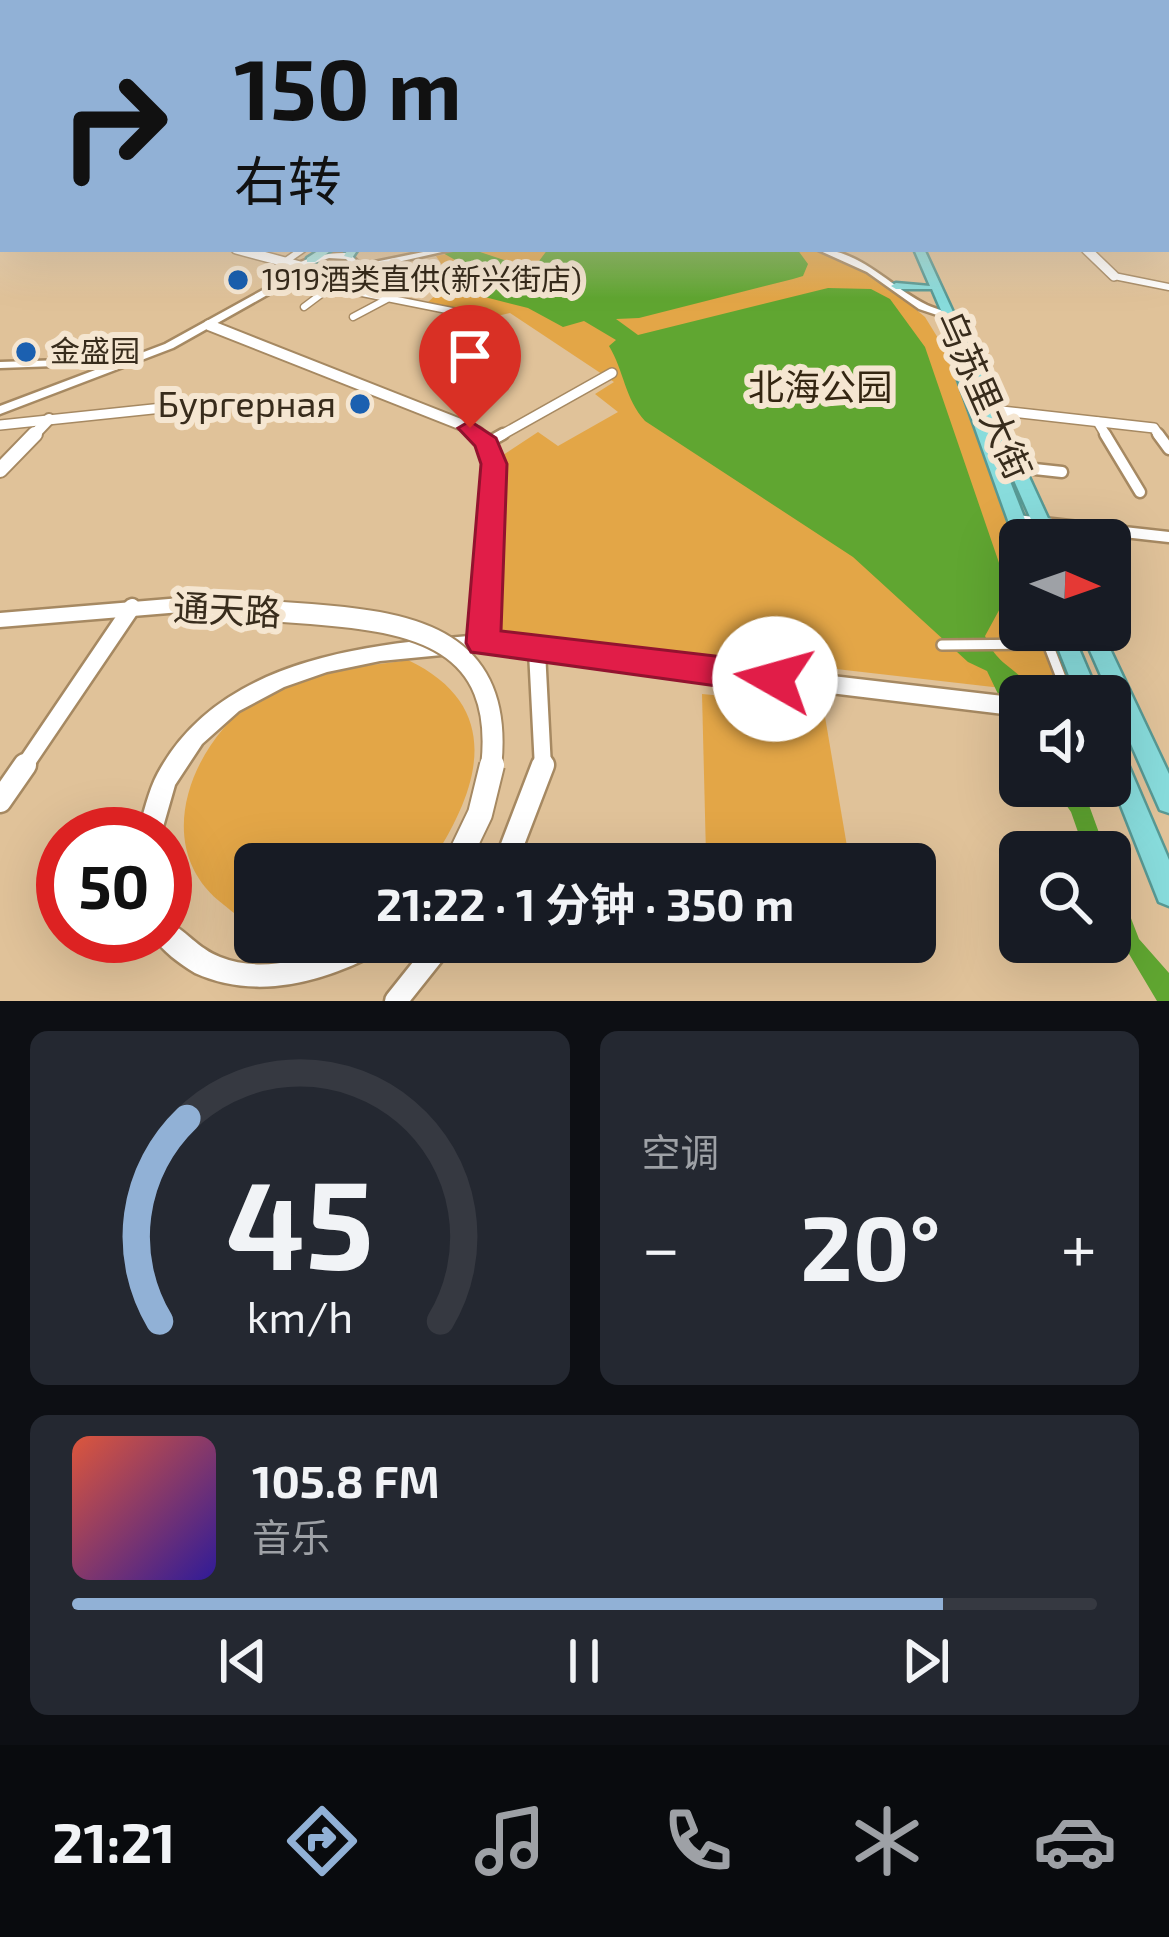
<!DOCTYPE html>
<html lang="zh">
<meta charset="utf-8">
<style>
:root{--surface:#171b24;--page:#242831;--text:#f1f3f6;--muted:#9ea1a6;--line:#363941;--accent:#91b1d6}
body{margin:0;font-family:"Exo 2","Noto Sans SC",sans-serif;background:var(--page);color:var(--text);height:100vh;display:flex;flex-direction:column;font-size:45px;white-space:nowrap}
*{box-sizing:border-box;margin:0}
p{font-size:39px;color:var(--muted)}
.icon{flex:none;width:66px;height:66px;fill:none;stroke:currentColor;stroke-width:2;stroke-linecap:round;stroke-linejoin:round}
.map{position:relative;height:1001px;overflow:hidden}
.details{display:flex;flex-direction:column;gap:30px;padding:30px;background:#0d0f14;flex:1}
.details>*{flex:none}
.hud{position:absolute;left:0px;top:0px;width:1170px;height:252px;box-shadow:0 12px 48px #0002;background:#91b1d6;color:#111;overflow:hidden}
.needle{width:78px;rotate:92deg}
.controls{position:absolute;left:999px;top:519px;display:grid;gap:24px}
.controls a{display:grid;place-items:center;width:132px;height:132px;border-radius:18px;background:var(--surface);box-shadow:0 12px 48px #0002;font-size:60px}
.speed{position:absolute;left:36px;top:807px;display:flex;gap:24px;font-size:60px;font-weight:700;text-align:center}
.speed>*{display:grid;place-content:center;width:156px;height:156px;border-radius:50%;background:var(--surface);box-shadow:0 12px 48px #0002;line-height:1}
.speed .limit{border:18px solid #d22;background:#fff;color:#111}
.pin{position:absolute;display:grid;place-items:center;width:102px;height:102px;color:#fff;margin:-123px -51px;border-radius:50% 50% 50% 0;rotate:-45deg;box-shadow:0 0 12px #0007}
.pin .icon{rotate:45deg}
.me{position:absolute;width:132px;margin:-66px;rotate:277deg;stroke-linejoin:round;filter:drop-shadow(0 0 9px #0008)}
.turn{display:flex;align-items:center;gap:42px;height:252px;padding:0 36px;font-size:54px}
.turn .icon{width:156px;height:156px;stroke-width:2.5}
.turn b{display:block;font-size:84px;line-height:102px}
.big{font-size:90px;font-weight:700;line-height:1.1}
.details .card{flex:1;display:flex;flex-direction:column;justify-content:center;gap:18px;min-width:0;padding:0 42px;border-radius:18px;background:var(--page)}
.details .dial{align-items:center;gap:0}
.dial svg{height:312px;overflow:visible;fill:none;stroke:var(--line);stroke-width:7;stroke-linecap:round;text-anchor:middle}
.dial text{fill:var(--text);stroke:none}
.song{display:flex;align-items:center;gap:36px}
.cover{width:144px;height:144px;border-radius:18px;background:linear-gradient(135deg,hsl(10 70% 55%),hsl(250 70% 35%))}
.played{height:12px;border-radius:6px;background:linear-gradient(90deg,var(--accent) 85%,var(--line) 85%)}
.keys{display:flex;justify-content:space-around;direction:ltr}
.heat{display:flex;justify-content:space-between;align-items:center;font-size:66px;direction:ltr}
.details .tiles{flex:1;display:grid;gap:30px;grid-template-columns:1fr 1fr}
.card:last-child{grid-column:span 2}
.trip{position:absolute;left:234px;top:843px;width:702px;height:120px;border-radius:18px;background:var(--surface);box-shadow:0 12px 48px #0002;font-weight:700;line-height:120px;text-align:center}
.menu{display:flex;height:192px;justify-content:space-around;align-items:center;background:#090b0e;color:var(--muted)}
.menu .icon{width:84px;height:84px}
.menu .selected{color:var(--accent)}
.menu b{font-size:54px;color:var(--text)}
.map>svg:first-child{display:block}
</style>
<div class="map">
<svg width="1169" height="1001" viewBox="0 0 1169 1001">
<rect width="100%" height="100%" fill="#e0c299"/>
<!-- green -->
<g fill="#e3a647">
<polygon points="471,249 814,249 878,278 925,317 941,343 1020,544 1020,630 1054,630 1070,686 1056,693 993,687 496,630 503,455 538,432 558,446 618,412 595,394 614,382 510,313 497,316 427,303 452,280 436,256"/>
<path d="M408 660C506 707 480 789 430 864H255V925C243 921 234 913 224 905 149 849 190 744 257 698 299 669 359 668 408 660Z"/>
<polygon points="702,694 823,705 850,864 781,864 706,855"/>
</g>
<!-- water -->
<g fill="#60a631">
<path d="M436 249H471L522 266 539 261 548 249H797L808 264 803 276 793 279 639 318 616 319 638 335 828 288 871 289 890 299 925 347 1009 592 985 636C999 670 1019 665 1034 696H1020V740L987 671 968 662 853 557 645 421C625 399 624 371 609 346L616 340 584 321 563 327 528 308 473 294 467 285 483 276Z"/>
<polygon points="1053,786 1082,786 1106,852 1085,852 1071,812"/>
<polygon points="1110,864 1139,939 1169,973 1169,1001 1157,1001 1110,922"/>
</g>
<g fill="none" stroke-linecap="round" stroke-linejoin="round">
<!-- pedestrian casing -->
<g stroke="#a68962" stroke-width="14">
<polyline id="pedestrian" points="942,645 1048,644 1065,688 1119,696"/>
</g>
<!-- minor-far2 casing -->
<g stroke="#a68962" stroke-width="9">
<g id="minor-far2">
<polyline points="283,263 303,249"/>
<polyline points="1114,276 1169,287"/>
<polyline points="317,277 337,288 467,314"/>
<polyline points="304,307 332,286"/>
<polyline points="353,317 387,299"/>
</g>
</g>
<!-- minor-far1 casing -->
<g stroke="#a68962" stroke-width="12">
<g id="minor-far1">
<polyline points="984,409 1154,428 1160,437"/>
<polyline points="1098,422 1107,437"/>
<polyline points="0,425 229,401"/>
<polyline points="498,437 612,373"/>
</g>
</g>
<!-- minor casing -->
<g stroke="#a68962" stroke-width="15">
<g id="minor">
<polyline points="1105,434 1140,492"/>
<polyline points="1158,434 1169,449"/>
<polyline points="487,443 503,434"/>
<polyline points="1016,467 1062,472"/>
<polyline points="1016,520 1169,537"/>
</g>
</g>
<!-- tertiary-far4 casing -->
<g stroke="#a68962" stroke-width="12">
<g id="tertiary-far4">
<polyline points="236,249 304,267 298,267"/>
<polyline points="1086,249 1114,276"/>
</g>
</g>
<!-- tertiary-far3 casing -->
<g stroke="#a68962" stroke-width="14">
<g id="tertiary-far3">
<polyline points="209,325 470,428 480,437"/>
<polyline points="32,437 49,419"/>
</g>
</g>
<!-- tertiary-far2 casing -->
<g stroke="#a68962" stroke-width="18">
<g id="tertiary-far2">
<path d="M477 434C506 460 489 544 487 583"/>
<polyline points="0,470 35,434"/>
</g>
</g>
<!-- tertiary-far1 casing -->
<g stroke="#a68962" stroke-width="21">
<g id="tertiary-far1">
<polyline points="483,643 487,580"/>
<polyline points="537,651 543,768"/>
<polyline points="23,768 132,607"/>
</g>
</g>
<!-- tertiary casing -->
<g stroke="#a68962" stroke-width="27">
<g id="tertiary">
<polyline points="0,801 25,765"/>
<polyline points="505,864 543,765"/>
<polyline points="396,1001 443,942"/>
</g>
</g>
<!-- secondary casing -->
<g stroke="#a68962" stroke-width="5">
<g id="secondary">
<path d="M438 249H455L349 273 345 271 334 276 276 290 173 348 0 414V406L111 364 0 368V362L128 358 165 344 270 286 318 274 301 270 280 281 272 279C298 261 317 252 349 253L359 263 355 266ZM329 258 346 259 349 262 330 271 310 267 312 264Z"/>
<path d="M816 249C860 249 890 287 927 305 936 309 946 311 954 316L949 319 919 309 867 272Z"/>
<polygon points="181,598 187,600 190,605 187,610 181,612 0,627 0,613"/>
<path d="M483 635 1020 698V716L483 651 380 661 327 672 284 687 239 711 202 744 175 785 161 834H137C144 814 148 791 158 773 220 658 367 644 483 635Z"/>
<path d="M165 920C185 929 198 949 220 957 252 970 290 964 322 953 330 950 339 944 348 942 359 940 374 942 386 942L382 951C324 982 257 1001 195 973 179 963 163 952 153 936H165Z"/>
</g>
</g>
<!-- primary casing -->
<g stroke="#589994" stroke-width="5">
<g id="primary">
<polygon points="321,249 333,249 315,262 307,262 307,258"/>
<polygon points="348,249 358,249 352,258 344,256"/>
</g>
</g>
<!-- trunk casing -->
<g stroke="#589994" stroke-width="5">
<g id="trunk">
<polygon points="914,249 924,249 1058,540 1040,540 970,379 1033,540 1020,540 1020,545 1015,540 953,366 959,362 964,364 932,289 896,289 891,286 896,283 930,286"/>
<polygon points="1051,630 1071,630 1099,696 1077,696"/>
<polygon points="1081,630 1101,630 1169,774 1169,813 1160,810"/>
<polygon points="1110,738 1118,741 1169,860 1169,906 1159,902 1110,778"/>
</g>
</g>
<!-- pedestrian -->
<use href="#pedestrian" stroke="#fff" stroke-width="9"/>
<!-- minor-far2 -->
<use href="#minor-far2" stroke="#fff" stroke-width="6"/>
<!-- minor-far1 -->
<use href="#minor-far1" stroke="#fff" stroke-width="9"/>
<!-- minor -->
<use href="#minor" stroke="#fff" stroke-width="10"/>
<!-- tertiary-far4 -->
<use href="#tertiary-far4" stroke="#fff" stroke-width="9"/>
<!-- tertiary-far3 -->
<use href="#tertiary-far3" stroke="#fff" stroke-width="10"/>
<!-- tertiary-far2 -->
<use href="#tertiary-far2" stroke="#fff" stroke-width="14"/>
<!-- tertiary-far1 -->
<use href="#tertiary-far1" stroke="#fff" stroke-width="16"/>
<!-- tertiary -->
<use href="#tertiary" stroke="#fff" stroke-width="22"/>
<!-- secondary -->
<use href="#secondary" fill="#fff" fill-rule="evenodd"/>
<!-- primary -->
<use href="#primary" fill="#a6e5e5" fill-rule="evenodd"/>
<!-- trunk -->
<use href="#trunk" fill="#88dcdc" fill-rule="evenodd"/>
<!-- secondary-bridge-far1 casing -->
<g stroke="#a68962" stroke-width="24" stroke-linecap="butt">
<path id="secondary-bridge-far1" d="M181 605C224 608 268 611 311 614 415 622 506 639 491 768"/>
</g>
<!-- secondary-bridge casing -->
<g stroke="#a68962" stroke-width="28" stroke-linecap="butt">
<polyline id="secondary-bridge" points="456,864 480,814 492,765"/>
</g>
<!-- secondary-bridge-far1 -->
<use href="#secondary-bridge-far1" stroke="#fff" stroke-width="20"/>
<!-- secondary-bridge -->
<use href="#secondary-bridge" stroke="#fff" stroke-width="24"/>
</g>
<!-- sky -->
<linearGradient id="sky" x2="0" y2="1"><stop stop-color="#71ae9f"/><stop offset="0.53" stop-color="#f1e4d1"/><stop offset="1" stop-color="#f1e4d1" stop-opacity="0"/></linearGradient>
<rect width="1169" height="298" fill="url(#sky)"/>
<!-- route -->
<polygon fill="#e11d48" stroke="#92132f" stroke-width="3" points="470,421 496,438 507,464 501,631 775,663 788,668 793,679 788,689 775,694 471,652 466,643 481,464 475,446 458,428"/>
<!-- markers -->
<g fill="#1b60b0" stroke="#f5e6d1" stroke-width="4.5">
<circle cx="238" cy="280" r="12"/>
<circle cx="26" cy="352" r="12"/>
<circle cx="360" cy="404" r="12"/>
</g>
<g text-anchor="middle" stroke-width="12" stroke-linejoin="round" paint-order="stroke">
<!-- far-poi labels -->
<g font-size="30" fill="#382c1c" stroke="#f5e6d1" text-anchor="start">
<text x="262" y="290">1919酒类直供(新兴街店)</text>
<text x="50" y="362">金盛园</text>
</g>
<!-- park labels -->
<g font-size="36" fill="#342612" stroke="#f5e6d1">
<text x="820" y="400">北海公园</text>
</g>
<!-- street labels -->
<g font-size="36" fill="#382c1c" stroke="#f5e6d1">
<text transform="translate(984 395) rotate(66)" y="13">乌苏里大街</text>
<text transform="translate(227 610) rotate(3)" y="13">通天路</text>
</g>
<!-- poi labels -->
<g font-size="36" fill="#382c1c" stroke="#f5e6d1" text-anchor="end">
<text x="336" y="417">Бургерная</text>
</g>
</g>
</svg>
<div class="controls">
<a><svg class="needle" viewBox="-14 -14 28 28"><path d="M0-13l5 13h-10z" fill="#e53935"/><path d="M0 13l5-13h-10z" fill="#9ea1a6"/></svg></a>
<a><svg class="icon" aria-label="sound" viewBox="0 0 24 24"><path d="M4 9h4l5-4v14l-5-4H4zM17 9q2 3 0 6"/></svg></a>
<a><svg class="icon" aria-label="search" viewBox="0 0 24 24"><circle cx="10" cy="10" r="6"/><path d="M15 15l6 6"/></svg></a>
</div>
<div class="speed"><div class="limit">50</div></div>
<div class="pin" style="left:470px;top:428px;background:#d93025"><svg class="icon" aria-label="arrive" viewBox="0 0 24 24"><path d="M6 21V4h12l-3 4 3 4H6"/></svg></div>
<svg class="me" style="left:775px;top:679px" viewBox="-20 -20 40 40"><circle r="19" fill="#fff"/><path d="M0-13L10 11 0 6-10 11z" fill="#e11d48"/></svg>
<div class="trip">21:22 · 1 分钟 · 350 m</div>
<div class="hud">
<div class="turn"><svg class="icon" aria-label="right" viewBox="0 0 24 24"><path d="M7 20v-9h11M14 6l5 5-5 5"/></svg><div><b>150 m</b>右转</div></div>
</div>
</div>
<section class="details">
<div class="tiles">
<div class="card dial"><svg viewBox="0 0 100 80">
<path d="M14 69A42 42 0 1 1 86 69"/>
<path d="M14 69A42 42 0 0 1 21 17" stroke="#91b1d6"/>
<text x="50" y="56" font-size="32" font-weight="700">45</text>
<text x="50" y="72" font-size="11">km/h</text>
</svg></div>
<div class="card"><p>空调</p>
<div class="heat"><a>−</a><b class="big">20°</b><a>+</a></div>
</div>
<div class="card">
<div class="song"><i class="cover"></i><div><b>105.8 FM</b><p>音乐</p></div></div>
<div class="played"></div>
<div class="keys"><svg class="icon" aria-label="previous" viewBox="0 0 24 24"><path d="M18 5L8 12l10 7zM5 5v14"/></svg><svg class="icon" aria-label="pause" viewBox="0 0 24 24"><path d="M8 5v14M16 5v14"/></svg><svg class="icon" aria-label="next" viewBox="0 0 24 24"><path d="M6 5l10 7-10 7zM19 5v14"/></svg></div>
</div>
</div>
</section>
<nav class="menu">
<b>21:21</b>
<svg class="icon selected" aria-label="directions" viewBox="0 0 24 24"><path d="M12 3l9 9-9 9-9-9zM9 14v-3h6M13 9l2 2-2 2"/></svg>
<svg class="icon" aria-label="music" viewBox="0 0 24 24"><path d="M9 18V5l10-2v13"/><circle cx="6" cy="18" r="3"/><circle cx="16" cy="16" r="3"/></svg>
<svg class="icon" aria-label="phone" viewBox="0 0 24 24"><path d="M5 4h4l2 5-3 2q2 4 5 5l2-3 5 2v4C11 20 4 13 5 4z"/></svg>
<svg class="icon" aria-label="climate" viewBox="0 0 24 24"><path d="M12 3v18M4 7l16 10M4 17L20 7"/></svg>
<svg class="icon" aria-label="car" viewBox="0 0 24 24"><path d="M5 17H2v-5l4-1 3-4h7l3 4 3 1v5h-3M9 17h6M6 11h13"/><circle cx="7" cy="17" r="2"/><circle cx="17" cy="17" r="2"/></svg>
</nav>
